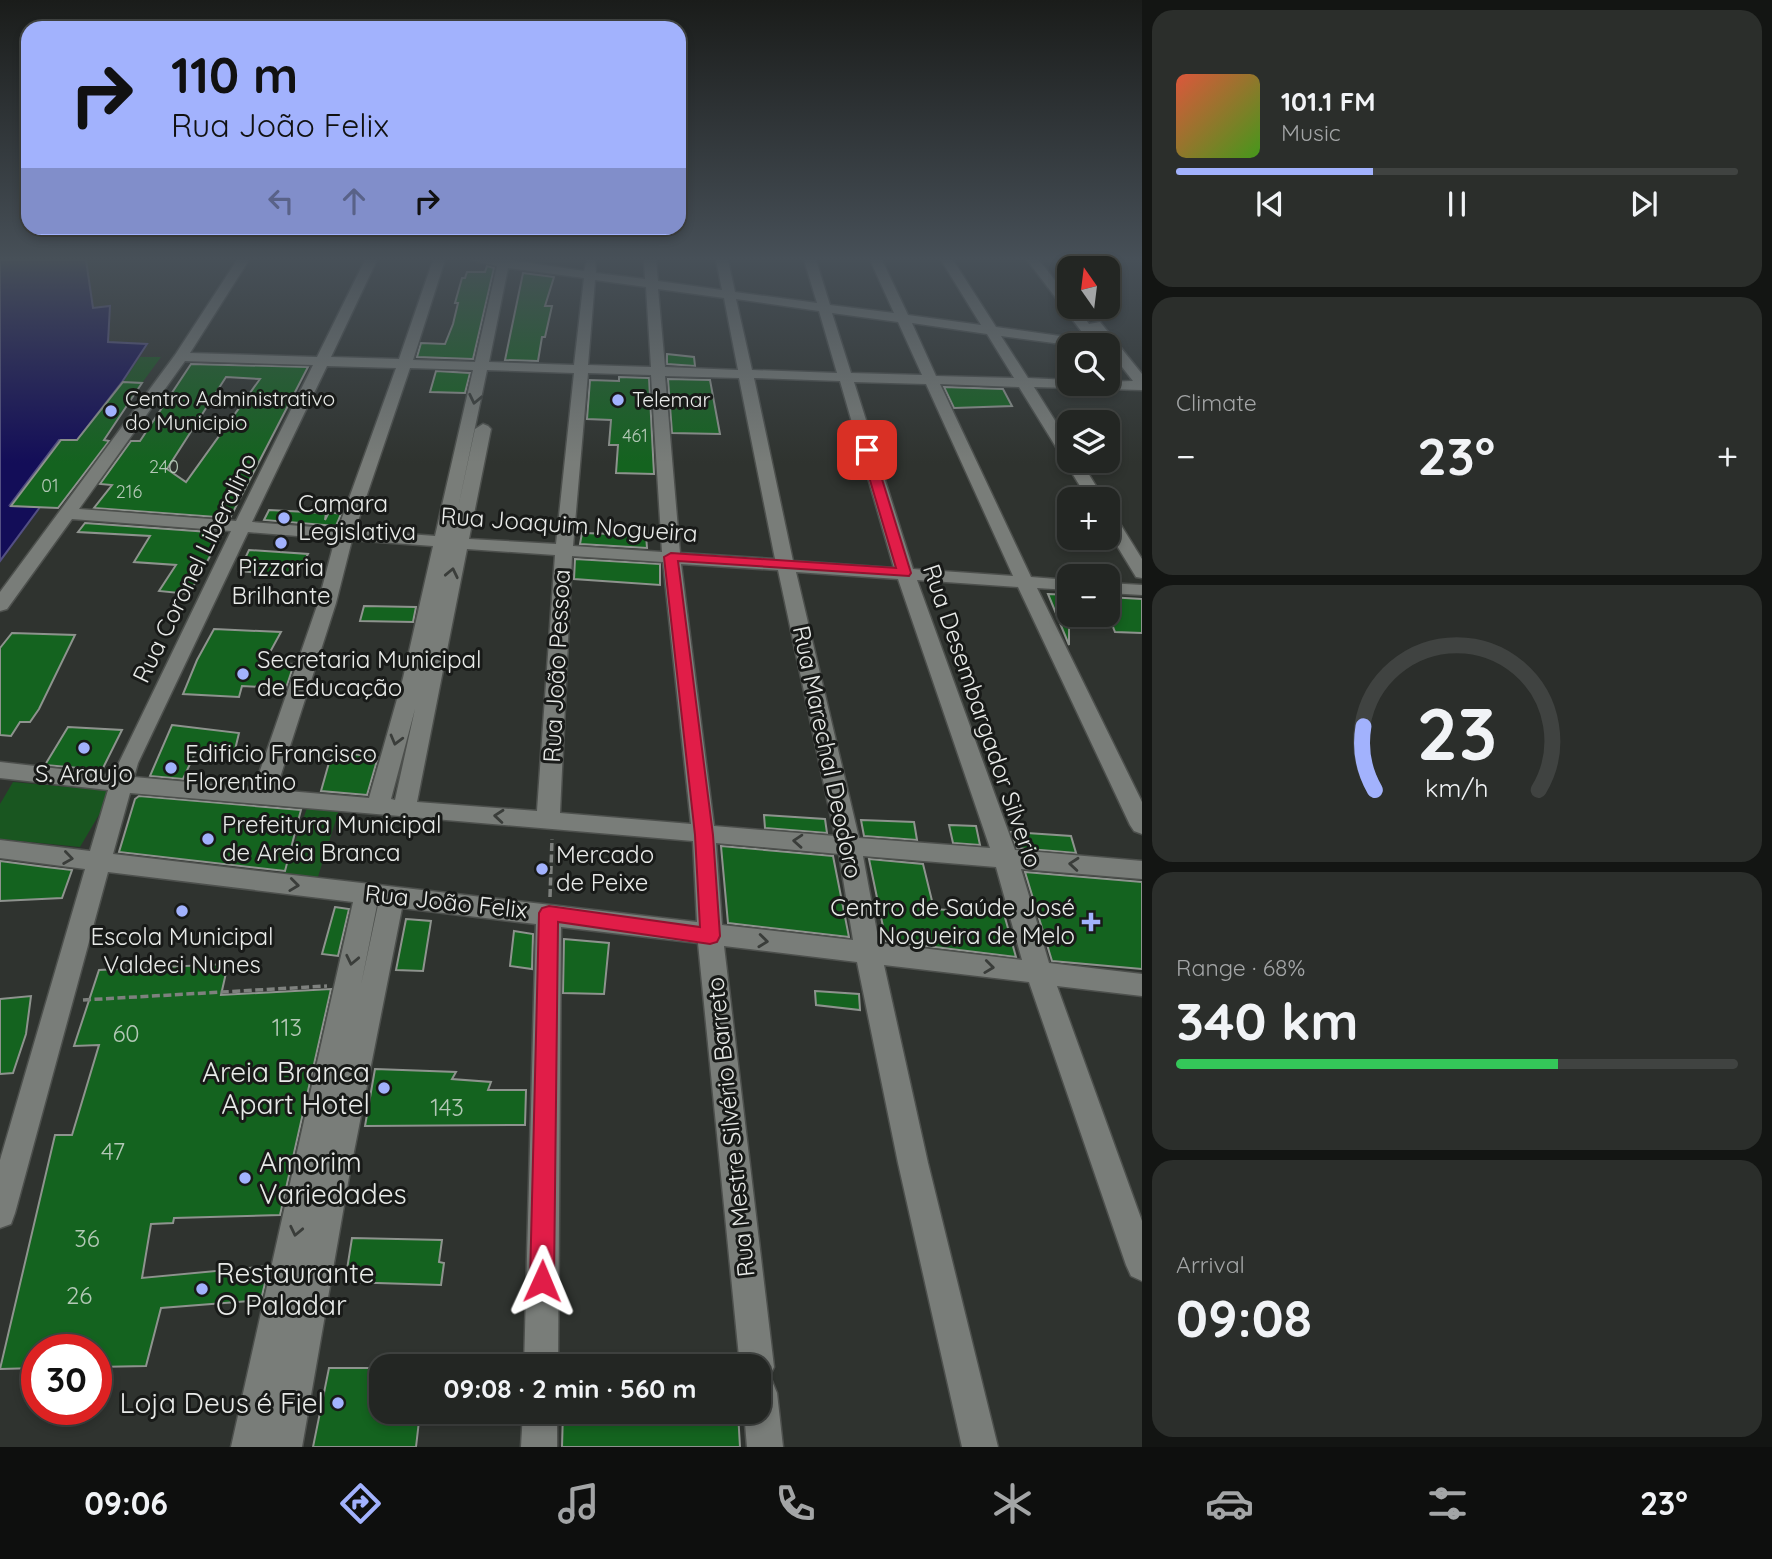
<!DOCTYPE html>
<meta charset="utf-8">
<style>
:root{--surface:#232623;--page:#2b2e2b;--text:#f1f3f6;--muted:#a3a5a6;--line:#404341;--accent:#a2b2fd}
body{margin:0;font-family:Quicksand,sans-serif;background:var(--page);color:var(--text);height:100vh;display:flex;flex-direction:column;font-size:26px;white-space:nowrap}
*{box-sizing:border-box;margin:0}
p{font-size:23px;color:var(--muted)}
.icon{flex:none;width:38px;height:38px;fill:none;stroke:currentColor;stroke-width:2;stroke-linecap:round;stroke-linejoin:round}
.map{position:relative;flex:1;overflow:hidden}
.sheet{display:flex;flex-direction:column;gap:10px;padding:10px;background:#131513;width:630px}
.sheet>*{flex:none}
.banner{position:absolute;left:21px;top:21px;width:665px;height:214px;border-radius:21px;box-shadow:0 4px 10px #0003,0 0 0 2px var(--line);background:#a2b2fd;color:#111;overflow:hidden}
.needle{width:46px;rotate:346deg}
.controls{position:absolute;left:1057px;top:256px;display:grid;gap:14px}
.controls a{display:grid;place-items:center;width:63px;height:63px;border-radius:14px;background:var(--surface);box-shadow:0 4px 10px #0003,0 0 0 2px var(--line);font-size:35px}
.speed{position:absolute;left:21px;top:1334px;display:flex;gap:14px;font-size:35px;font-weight:700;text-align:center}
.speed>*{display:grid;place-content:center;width:91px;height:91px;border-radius:50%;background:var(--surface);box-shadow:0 4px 10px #0003,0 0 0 2px var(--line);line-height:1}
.speed .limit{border:10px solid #d22;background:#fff;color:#111}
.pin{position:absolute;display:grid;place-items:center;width:60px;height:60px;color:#fff;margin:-30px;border-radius:14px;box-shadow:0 4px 10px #0006}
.me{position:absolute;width:77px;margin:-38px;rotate:1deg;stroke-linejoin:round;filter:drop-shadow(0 0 5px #0008)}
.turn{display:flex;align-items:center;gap:24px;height:147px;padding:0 35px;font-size:32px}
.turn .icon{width:91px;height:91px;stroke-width:2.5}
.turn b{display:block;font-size:49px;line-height:60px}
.lanes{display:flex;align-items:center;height:66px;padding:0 35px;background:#0003;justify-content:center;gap:35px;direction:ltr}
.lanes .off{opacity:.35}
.big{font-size:52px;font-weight:700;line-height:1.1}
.sheet .card{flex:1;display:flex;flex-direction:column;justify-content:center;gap:10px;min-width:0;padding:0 24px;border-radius:21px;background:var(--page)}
.sheet .dial{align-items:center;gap:0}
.dial svg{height:182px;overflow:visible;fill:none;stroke:var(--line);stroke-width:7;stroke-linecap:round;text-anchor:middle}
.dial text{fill:var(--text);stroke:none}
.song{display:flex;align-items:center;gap:21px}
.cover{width:84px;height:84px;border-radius:10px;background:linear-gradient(135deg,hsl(10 70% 55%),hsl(100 70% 35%))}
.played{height:7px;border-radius:4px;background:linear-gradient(90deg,var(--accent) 35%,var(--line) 35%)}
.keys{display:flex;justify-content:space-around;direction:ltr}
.heat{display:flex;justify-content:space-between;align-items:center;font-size:38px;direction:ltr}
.charge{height:10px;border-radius:5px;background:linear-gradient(90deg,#34c759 68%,var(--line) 0)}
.trip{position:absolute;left:369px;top:1354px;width:402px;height:70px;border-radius:21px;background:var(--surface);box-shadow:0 4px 10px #0003,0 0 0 2px var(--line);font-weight:700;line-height:70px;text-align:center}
.menu{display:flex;height:112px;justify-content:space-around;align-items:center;background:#0e0f0e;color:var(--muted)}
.menu .icon{width:49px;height:49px}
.menu .on{color:var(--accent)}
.menu b{font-size:32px;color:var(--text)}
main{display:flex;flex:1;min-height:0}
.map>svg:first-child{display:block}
</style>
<main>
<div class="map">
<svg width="1142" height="1447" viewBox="0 0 1142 1447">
<rect width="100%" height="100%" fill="#2f332f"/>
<!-- green -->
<g fill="#195620">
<polygon points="140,357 161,357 142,383 123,382"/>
<polygon points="13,782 113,791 80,847 0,839 0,804"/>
<polygon points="307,808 339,810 317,880 283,877"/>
</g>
<!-- water -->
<polygon fill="#130d58" stroke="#534f83" stroke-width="2" points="0,260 86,260 93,308 110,306 108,342 147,344 122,382 77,440 59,440 10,505 40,507 0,561"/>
<!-- building -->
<g fill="#14631f" stroke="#8e938e" stroke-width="2" fill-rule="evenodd">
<polygon points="487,266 494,268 473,359 417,357 421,343 445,344 453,324 458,303 455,303 462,278 465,278 467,272 485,272"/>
<polygon points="523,273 554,277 545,306 552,306 545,337 542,337 538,361 505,360"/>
<polygon points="667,354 694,357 695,366 667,364"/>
<path d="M191 364 308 367 230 518 94 508 112 485 100 484 131 441H140ZM226 377 260 379 186 482 167 469Z"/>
<polygon points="436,371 470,373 465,393 430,392"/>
<polygon points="619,377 649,378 654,474 616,473 618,445 609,445 611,420 587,419 590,380 619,381"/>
<polygon points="668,379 710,380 720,434 672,433"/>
<polygon points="123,382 142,383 104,440 109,441 58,508 11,506 61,440 77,440"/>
<polygon points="944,387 1003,389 1012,406 954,408"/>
<polygon points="269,510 326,513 325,520 329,512 341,514 336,526 264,520"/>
<polygon points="85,523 223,533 189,594 159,591 176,565 134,562 150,536 78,532"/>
<polygon points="582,533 646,535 647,548 580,544"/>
<polygon points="249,550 308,554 300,569 291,568 288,575 239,571"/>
<polygon points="575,559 660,564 660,585 574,579"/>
<polygon points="1048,594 1069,595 1069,645"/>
<polygon points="1108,597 1142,599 1142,633 1115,632 1108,614"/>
<polygon points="364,606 416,607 413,622 360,621"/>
<polygon points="214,629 281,632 264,663 294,664 286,688 242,686 239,697 183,694 197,660"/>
<polygon points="12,633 75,635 39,709 30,722 20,722 11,736 0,735 0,648"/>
<polygon points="172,725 239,733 234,754 196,751 183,779 150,776"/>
<polygon points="68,727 122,730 102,770 45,765"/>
<polygon points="332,752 378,757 367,795 321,791"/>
<polygon points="139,796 301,810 285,871 119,852 135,799"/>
<polygon points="764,815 825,819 827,833 765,828"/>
<polygon points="861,820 914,822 917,840 864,836"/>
<polygon points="949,825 976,826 980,845 953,843"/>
<polygon points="1011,832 1071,836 1076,853 1017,848"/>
<polygon points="721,846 833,856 849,937 728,923"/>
<polygon points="869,859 923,864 934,909 1004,914 1016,957 886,941"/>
<polygon points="0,861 46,867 72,870 62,898 0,901"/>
<polygon points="1025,872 1142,882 1142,969 1052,961"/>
<polygon points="335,907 349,909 338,956 322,954"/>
<polygon points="406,919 431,921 423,971 396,970"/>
<polygon points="514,931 533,934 532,969 510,966"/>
<polygon points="564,939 609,943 604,994 563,993"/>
<polygon points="228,964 221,995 331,989 280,1215 174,1218 173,1223 151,1224 142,1278 269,1266 261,1300 161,1308 146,1366 96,1367 96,1349 37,1349 37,1368 0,1369 55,1135 72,1135 99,1045 74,1046 99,970"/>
<polygon points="815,991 859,994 860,1010 816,1005"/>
<polygon points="31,996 26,1034 13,1073 0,1074 0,999"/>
<polygon points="375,1069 456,1072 452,1079 491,1082 488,1090 526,1090 525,1125 365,1126"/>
<polygon points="352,1238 442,1240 439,1262 444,1263 441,1285 345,1282"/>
<polygon points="329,1368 382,1368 382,1412 420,1412 416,1447 313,1447"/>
<polygon points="563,1412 738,1412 740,1447 562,1447"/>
</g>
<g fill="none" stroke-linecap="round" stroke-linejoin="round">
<!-- minor casing -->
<g stroke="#4d504d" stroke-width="3">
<g id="minor">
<path d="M237 260H249L190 353 317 357 365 260H377L331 357 399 359 433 260H445L413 360 475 362 497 266 471 260H510L584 271 587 260H595L596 273 645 279 644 260H656L658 281 722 290 716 260H728L735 292 817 303 804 260H816L830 305 894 313 870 260H882L908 315 981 325 941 260H953L996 327 1088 340 1027 260H1039L1069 298V306H1076L1089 324 1100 322 1142 374V390L1034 387 1069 443V460H1080L1104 499H1088L1019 387 940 384 1031 577 1069 580V590L1037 588 1142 802V834L1134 831 1130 825 1018 587 917 580 1015 850 1142 861V879L1021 869 1049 963 1142 974V996L1057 986 1142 1221V1281L1131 1276 1126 1265 1029 982 884 965 928 1163 998 1447H962L898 1163 857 962 724 946 774 1367 768 1379 772 1381 777 1393 783 1447H747L744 1412H760V1367H740L698 943 561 927 558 1367H524L536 924 402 908 349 1177 302 1447H231L353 902 108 872 15 1213 11 1224 0 1228V1160L85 869 0 858V840L90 851 108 790 0 778V762L113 775 231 531 72 519 7 609 0 611V592L175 355ZM508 268 584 278 574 365 489 362ZM595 280 646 287 651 367 588 365ZM658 289 724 298 738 370 665 367ZM736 299 819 311 837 373 752 370ZM832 313 898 322 922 375 851 373ZM912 323 987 334 1014 378 936 376ZM1001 336 1069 345H1108V349L1133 381 1069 383V380L1028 378ZM185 361 313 365 236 521 79 509ZM327 366 396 368 338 529 252 522ZM410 368 473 370 435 536 355 530ZM487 370 574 373 556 544 469 539 491 429 488 426 483 424 475 429 458 508ZM588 373 651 375 662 552 573 546ZM665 376 739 378 775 559 680 553ZM754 378 840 381 894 568 793 561ZM854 382 926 384 1013 576 913 569ZM248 532 335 539 318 603 254 788 134 777 138 763ZM352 540 433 546 403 678 369 798 276 790 336 603ZM467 549 555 555 537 811 417 802ZM572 556 663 562 691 824 560 813ZM681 564 778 570 835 836 714 826ZM796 572 898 579 990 848 859 838ZM415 709 395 800 391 799ZM130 793 693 841 697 922 113 854ZM716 843 839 854 853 940 722 925ZM863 856 996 867 1022 960 879 943ZM377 905H378L361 985Z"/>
<polygon points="1108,513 1114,514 1142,559 1142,578 1136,577 1108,531"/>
<polygon points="1108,583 1142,585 1142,595 1108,593"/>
<polygon points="523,1412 557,1412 557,1447 521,1447"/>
</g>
</g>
<!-- path -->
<g stroke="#7e817e" stroke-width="3.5" stroke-dasharray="8 3.5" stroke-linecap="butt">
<polyline points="550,897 552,839"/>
<polyline points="83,1000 327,986"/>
</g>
<!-- minor -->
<use href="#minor" fill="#797d79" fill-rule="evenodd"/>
</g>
<!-- one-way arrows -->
<defs><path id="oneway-chevron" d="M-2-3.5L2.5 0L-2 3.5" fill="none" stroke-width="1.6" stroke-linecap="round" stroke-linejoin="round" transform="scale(1.75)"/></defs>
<g stroke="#3a3d3a">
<use href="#oneway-chevron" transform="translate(475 399) rotate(102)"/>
<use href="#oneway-chevron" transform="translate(452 573) rotate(-78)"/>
<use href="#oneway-chevron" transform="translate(396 740) rotate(105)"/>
<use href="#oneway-chevron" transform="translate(499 816) rotate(-175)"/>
<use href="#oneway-chevron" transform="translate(798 841) rotate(-176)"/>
<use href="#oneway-chevron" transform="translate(68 858) rotate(8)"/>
<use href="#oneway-chevron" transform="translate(1074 864) rotate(-175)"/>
<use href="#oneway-chevron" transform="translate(294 885) rotate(7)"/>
<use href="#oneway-chevron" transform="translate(763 941) rotate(6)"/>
<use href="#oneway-chevron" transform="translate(352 960) rotate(102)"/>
<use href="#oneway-chevron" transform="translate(989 967) rotate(7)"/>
<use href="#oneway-chevron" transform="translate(296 1231) rotate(102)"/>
</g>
<!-- sky -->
<linearGradient id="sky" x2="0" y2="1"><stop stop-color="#1a1c1a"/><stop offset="0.56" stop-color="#475058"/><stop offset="1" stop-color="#475058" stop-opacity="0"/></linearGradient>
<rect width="1142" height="463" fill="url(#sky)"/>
<!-- route -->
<polygon fill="#e11d48" stroke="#92132f" stroke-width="2" points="867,447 873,450 911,573 909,576 678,561 713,835 720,936 717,942 710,944 558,922 554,1281 551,1290 542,1294 533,1290 530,1281 539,913 542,908 549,906 700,927 695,835 664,557 671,553 896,568 861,450"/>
<!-- markers -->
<g fill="#a2b2fd" stroke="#181a18" stroke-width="2.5">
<circle cx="618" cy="400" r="7"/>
<circle cx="111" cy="411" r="7"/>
<circle cx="284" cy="518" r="7"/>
<circle cx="281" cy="543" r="7"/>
<circle cx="243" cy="674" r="7"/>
<circle cx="84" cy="748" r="7"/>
<circle cx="171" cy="768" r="7"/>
<circle cx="208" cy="839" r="7"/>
<circle cx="542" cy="869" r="7"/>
<circle cx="182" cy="911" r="7"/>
<path d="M1087.5 911.5h7v7h7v7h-7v7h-7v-7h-7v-7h7z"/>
<circle cx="384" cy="1088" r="7"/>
<circle cx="245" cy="1178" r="7"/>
<circle cx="202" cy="1289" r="7"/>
<circle cx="338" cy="1403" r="7"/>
</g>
<g text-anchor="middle" stroke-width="6" stroke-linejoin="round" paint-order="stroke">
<!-- far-number labels -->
<g font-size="18" fill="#b3c8b6">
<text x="635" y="442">461</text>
<text x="164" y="473">240</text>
<text x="50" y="492">01</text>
<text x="129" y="498">216</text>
</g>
<!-- far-poi labels -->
<g font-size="21" fill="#e8eae8" stroke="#181a18" text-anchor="start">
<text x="125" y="406">Centro Administrativo<tspan x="125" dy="24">do Municipio</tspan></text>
<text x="632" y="407">Telemar</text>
</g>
<!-- poi labels -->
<g font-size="24" fill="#e8eae8" stroke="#181a18" text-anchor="start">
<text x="298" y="512">Camara<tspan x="298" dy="28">Legislativa</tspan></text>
<text x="281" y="576" text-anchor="middle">Pizzaria<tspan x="281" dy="28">Brilhante</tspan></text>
<text x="257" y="668">Secretaria Municipal<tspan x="257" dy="28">de Educação</tspan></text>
<text x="185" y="762">Edificio Francisco<tspan x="185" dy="28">Florentino</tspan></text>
<text x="84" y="782" text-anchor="middle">S. Araujo</text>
<text x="222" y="833">Prefeitura Municipal<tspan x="222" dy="28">de Areia Branca</tspan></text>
<text x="556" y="863">Mercado<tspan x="556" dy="28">de Peixe</tspan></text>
<text x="1075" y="916" text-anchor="end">Centro de Saúde José<tspan x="1075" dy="28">Nogueira de Melo</tspan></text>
<text x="182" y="945" text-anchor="middle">Escola Municipal<tspan x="182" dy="28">Valdeci Nunes</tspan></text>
</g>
<!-- street labels -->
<g font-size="24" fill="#e8eae8" stroke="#181a18">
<text transform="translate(569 525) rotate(4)" y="8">Rua Joaquim Nogueira</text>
<text transform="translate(195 568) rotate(-64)" y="8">Rua Coronel Liberalino</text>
<text transform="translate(557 666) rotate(-87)" y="8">Rua João Pessoa</text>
<text transform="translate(982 716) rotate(71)" y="8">Rua Desembargador Silverio</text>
<text transform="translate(827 752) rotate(78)" y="8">Rua Marechal Deodoro</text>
<text transform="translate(446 902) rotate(6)" y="8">Rua João Felix</text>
<text transform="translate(731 1127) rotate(-96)" y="8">Rua Mestre Silvério Barreto</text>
</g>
<!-- near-number labels -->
<g font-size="24" fill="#b3c8b6">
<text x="287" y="1036">113</text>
<text x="126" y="1042">60</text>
<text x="447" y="1116">143</text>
<text x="113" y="1160">47</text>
<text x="87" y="1247">36</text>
<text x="79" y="1304">26</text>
</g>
<!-- near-poi labels -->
<g font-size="28" fill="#e8eae8" stroke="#181a18" text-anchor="end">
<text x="370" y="1082">Areia Branca<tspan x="370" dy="32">Apart Hotel</tspan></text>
<text x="259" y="1172" text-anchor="start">Amorim<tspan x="259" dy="32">Variedades</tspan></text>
<text x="216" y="1283" text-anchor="start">Restaurante<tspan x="216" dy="32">O Paladar</tspan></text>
<text x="324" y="1413">Loja Deus é Fiel</text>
</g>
</g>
</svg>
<div class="controls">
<a><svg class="needle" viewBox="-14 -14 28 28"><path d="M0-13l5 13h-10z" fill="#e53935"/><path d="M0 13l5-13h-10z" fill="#a3a5a6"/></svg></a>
<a><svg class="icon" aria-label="search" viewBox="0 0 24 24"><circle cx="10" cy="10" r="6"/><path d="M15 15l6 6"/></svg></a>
<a><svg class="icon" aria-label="layers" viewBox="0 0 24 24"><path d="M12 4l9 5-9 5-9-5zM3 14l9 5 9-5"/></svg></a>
<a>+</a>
<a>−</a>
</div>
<div class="speed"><div class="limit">30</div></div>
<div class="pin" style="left:867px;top:450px;background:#d93025"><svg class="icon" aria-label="arrive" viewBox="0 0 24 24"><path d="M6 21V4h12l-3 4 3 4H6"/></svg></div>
<svg class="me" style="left:542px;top:1281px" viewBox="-20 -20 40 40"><path d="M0-17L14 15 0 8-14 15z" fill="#e11d48" stroke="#fff" stroke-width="4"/></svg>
<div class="trip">09:08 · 2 min · 560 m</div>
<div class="banner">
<div class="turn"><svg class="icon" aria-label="right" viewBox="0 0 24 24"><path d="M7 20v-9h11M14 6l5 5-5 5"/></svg><div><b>110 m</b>Rua João Felix</div></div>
<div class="lanes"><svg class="icon off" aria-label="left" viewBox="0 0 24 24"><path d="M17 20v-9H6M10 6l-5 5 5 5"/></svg><svg class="icon off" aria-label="ahead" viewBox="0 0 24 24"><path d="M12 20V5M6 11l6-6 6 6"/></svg><svg class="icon" aria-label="right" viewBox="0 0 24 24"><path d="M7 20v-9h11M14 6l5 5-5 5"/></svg></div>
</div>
</div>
<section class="sheet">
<div class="card">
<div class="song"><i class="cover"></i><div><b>101.1 FM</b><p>Music</p></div></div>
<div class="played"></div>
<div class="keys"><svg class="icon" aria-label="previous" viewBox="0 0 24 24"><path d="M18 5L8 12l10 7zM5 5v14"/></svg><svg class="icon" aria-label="pause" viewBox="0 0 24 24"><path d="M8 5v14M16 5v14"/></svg><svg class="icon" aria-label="next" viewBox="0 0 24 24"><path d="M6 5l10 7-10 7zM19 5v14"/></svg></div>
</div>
<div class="card"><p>Climate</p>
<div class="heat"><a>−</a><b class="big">23°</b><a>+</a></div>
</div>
<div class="card dial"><svg viewBox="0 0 100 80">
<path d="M14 69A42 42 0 1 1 86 69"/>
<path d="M14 69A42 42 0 0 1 9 41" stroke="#a2b2fd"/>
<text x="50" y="56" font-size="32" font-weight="700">23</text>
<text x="50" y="72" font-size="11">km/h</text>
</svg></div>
<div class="card"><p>Range · 68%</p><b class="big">340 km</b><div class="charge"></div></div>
<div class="card"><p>Arrival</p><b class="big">09:08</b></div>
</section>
</main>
<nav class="menu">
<b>09:06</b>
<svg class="icon on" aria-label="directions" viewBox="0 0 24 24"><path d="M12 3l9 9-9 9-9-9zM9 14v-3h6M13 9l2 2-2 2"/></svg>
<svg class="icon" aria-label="music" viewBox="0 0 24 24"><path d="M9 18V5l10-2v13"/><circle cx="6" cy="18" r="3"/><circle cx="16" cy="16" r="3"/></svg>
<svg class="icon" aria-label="phone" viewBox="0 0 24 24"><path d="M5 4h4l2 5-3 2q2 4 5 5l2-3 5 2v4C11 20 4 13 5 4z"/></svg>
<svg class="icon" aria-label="climate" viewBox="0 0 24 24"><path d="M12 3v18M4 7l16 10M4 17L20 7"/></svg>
<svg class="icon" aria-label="car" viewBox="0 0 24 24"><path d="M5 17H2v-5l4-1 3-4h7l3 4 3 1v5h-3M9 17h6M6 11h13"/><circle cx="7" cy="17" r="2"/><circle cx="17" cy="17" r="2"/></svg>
<svg class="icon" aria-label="filters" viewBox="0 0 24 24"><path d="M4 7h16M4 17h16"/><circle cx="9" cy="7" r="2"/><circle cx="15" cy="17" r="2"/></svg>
<b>23°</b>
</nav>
